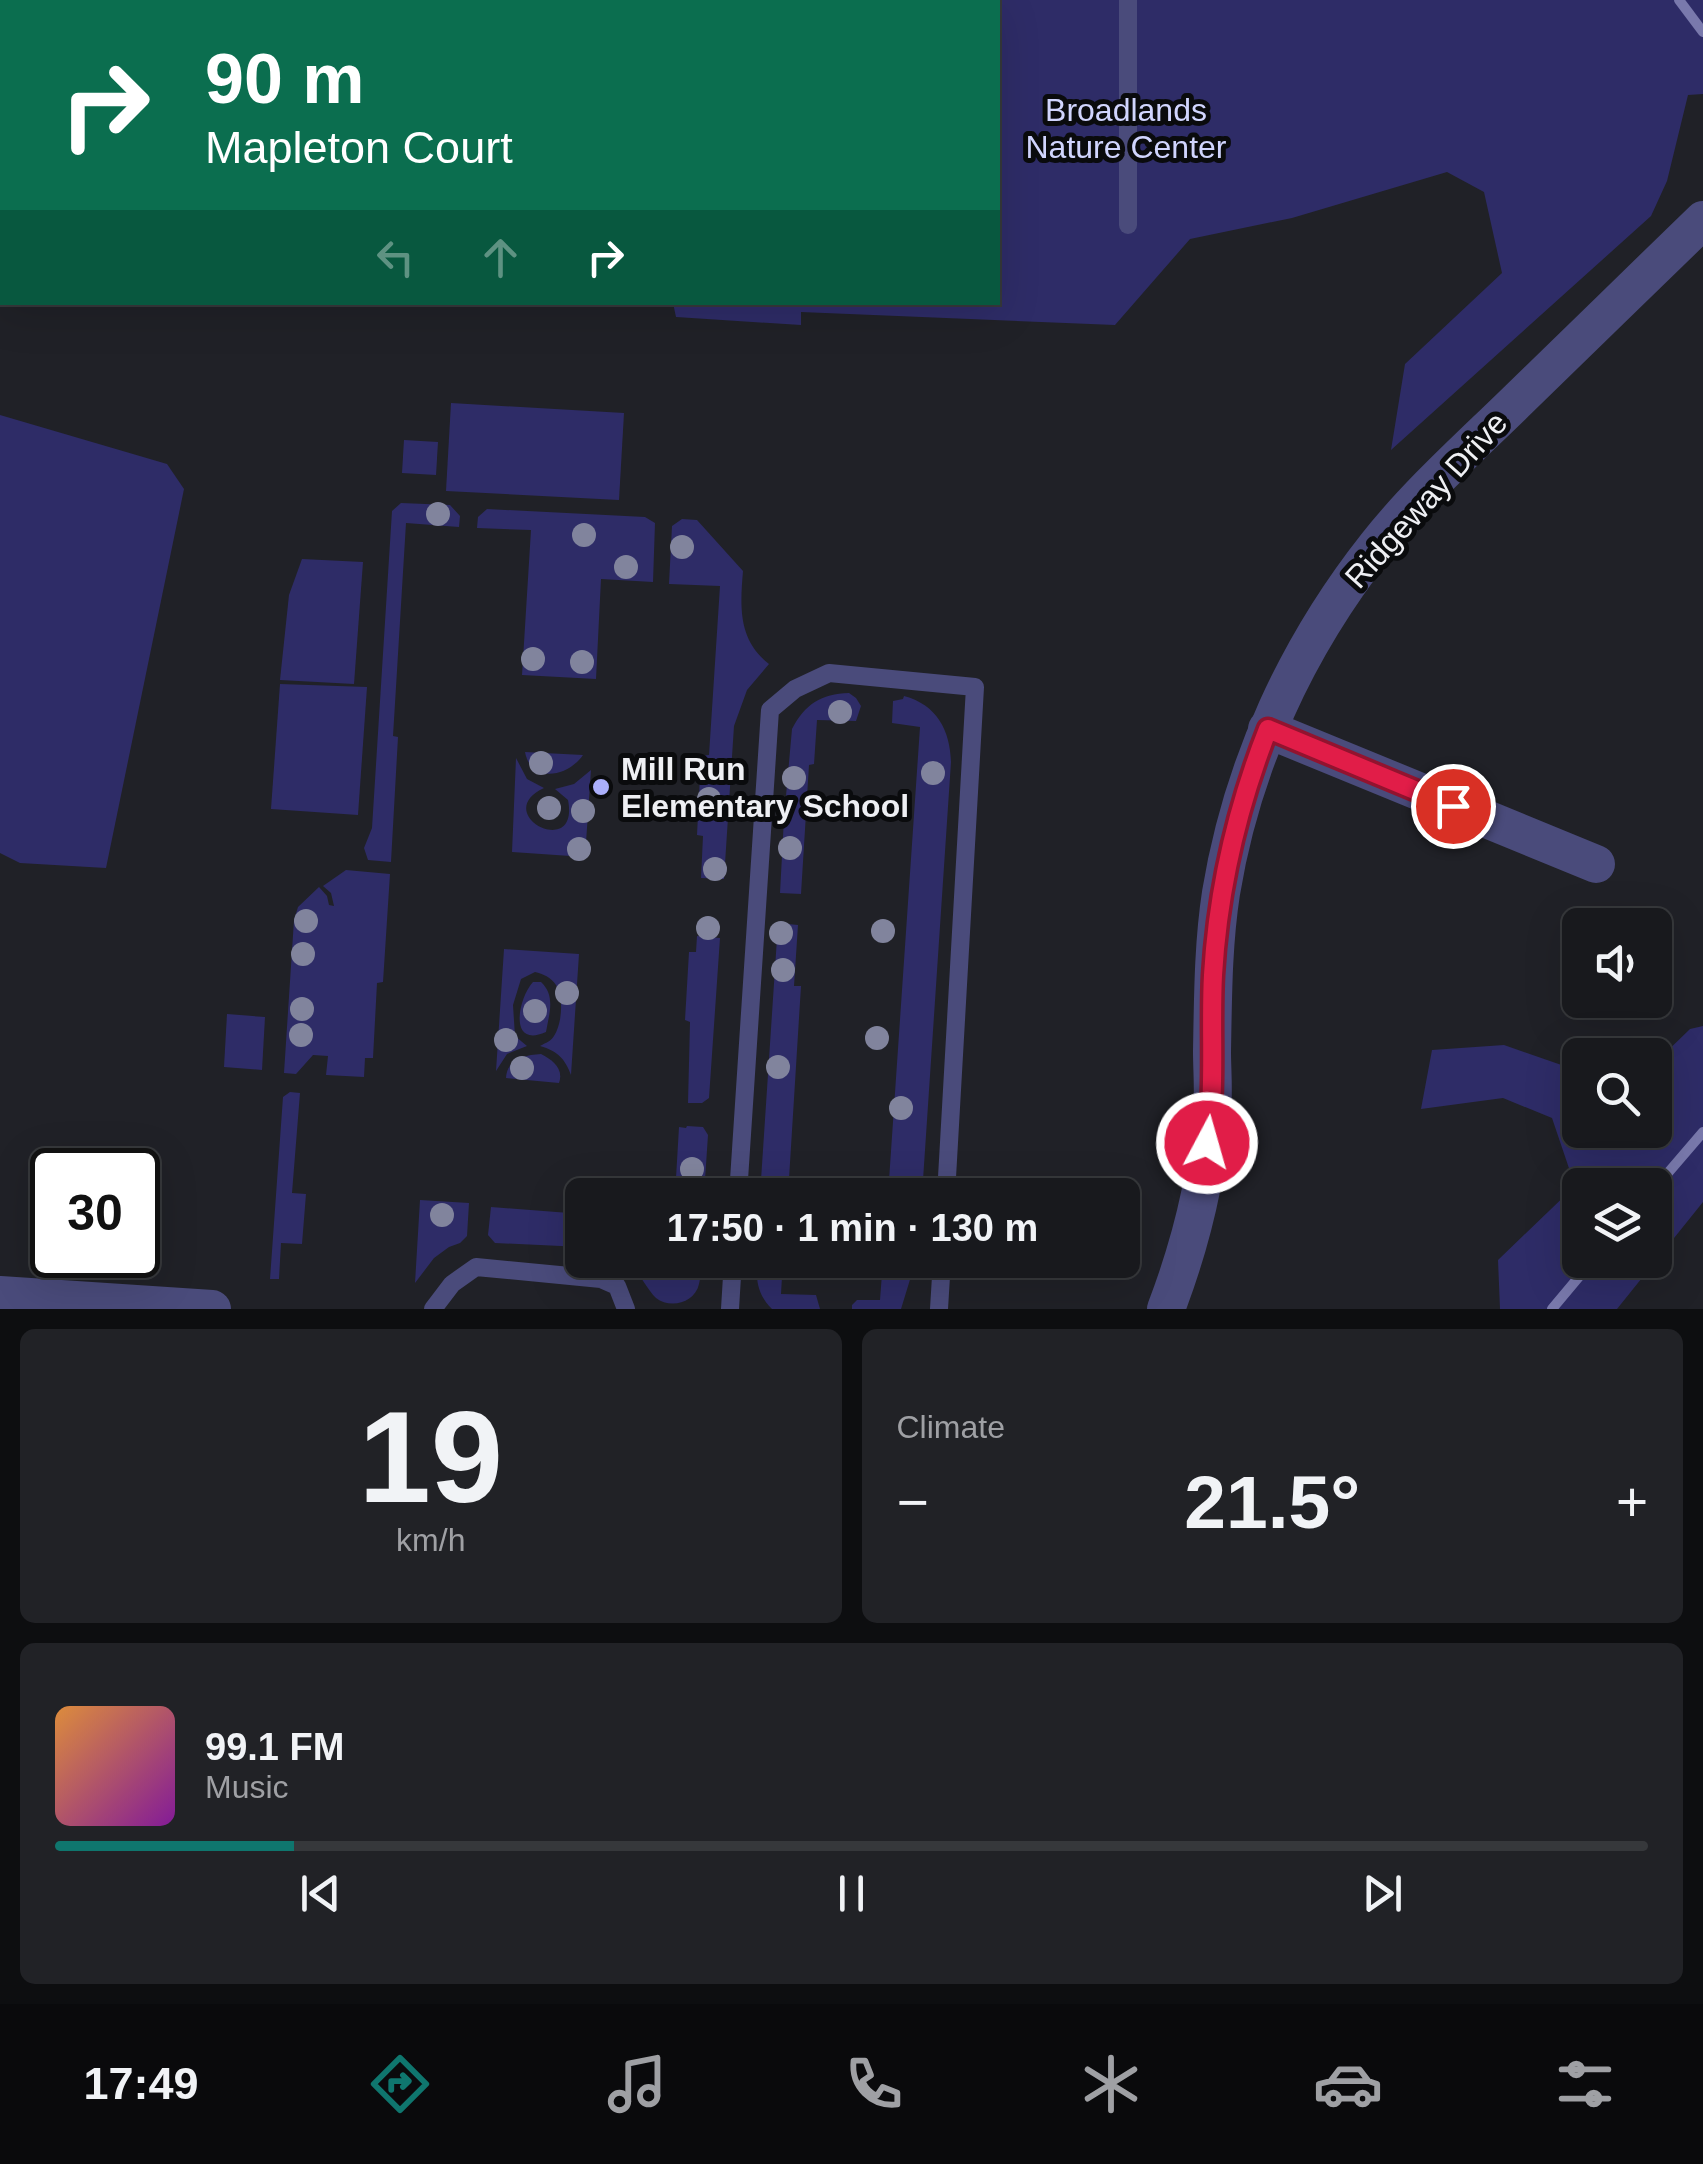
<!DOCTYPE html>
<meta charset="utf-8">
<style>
:root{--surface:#18191d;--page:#212226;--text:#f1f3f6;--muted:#9fa0a4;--line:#36383b;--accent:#0f766e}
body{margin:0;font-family:Arial,sans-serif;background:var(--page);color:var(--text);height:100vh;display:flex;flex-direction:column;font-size:38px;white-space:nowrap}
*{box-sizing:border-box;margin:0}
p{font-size:32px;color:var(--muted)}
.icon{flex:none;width:55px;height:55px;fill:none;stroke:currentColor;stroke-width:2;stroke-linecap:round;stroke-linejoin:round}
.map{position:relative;height:1309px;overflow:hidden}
.drawer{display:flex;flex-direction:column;gap:20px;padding:20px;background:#0d0e10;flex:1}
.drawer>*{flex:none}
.banner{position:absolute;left:0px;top:0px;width:1000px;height:305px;box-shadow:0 10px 40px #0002,0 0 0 2px var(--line);background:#0b6e4f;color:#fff;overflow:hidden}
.buttons{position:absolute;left:1562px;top:908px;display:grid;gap:20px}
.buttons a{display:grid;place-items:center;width:110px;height:110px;border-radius:15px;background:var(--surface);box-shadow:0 10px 40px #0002,0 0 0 2px var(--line);font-size:50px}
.speed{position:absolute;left:30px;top:1148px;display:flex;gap:20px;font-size:50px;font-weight:700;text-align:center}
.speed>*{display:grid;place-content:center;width:130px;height:130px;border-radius:50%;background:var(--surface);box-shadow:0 10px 40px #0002,0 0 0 2px var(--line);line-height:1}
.speed .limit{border:5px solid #111;border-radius:15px;background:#fff;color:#111}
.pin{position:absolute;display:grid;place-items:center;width:85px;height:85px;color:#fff;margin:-42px;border:5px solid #fff;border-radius:50%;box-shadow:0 2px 10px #0007}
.me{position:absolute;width:110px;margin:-55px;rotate:6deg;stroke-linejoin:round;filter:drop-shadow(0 0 8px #0008)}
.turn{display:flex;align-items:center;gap:35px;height:210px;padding:0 40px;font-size:45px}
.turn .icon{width:130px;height:130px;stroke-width:2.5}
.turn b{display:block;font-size:70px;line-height:85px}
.lanes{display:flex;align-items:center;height:95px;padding:0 40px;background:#0003;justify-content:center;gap:50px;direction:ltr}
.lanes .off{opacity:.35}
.big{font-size:75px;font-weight:700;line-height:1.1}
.drawer .tile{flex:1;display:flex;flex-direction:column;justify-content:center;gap:15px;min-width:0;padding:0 35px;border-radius:15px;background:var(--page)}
.drawer .dial{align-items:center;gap:0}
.dial b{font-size:130px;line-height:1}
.song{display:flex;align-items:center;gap:30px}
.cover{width:120px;height:120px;border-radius:15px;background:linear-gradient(135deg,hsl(30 70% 55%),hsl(290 70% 35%))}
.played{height:10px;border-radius:5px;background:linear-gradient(90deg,var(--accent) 15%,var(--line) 15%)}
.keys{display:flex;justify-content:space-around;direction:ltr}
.heat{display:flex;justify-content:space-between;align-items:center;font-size:55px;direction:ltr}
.drawer .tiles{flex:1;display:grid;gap:20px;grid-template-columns:1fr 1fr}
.tile:last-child{grid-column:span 2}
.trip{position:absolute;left:565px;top:1178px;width:575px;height:100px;border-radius:15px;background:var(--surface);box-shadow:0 10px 40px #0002,0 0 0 2px var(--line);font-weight:700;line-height:100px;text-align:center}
.tab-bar{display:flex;height:160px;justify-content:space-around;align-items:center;background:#0a0a0c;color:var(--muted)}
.tab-bar .icon{width:70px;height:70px}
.tab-bar .on{color:var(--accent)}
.tab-bar b{font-size:45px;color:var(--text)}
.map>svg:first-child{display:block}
</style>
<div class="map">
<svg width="1703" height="1309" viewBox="0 0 1703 1309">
<rect width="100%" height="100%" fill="#202127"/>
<!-- green -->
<g fill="#2e2c67" fill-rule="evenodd">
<polygon points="715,0 1703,0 1703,94 1688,95 1667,181 1651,216 1391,450 1405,364 1502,273 1484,192 1447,172 1292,218 1190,239 1115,325 801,312 801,325 676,317 673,303 998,302 998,2 715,2"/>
<polygon points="451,403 624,413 619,500 446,491"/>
<polygon points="0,415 167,464 184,489 106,868 20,863 0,853"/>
<polygon points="404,440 438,442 436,475 402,473"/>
<polygon points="401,503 450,505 460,516 459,527 406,523 393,736 398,737 391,862 368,860 364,848 372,828 392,511"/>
<polygon points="487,509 645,517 655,523 653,582 601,579 596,679 522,675 531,530 477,528 478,517"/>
<path d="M682 519 697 520 743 571C740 607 738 640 769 664L747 690 734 726 724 879 701 878 703 836 697 835 701 756 709 755 720 586 669 584 672 526Z"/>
<polygon points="302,559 363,562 354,684 280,680 289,595"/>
<polygon points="280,684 367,687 358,815 271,809"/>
<path d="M849 693 856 698 861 706 856 721 817 720 814 764 809 765 801 894 780 893 784 818 792 729C805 704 821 694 849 693Z"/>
<path d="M904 696C937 705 950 730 951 762L922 1195H888L920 727 892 723 893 701 903 699Z"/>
<path d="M525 752 583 755C568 777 531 784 525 752Z"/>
<path d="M516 758 527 779 544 788C489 814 580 861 568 800L555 789 574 784 591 770 585 857 512 852Z"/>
<polygon points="346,870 390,874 383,982 377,983 373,1058 365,1058 364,1077 326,1075 328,1056 313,1055 296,1074 284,1073 294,920 298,907 319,887 327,896 329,905 334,906 331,893 323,886"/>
<polygon points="778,923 798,925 794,986 801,986 788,1195 760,1195"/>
<polygon points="697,936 720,938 709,1098 702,1103 688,1103 690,1022 685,1020 689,952 696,952"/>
<path d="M504 949 579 954 571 1075C565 1059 558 1051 540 1046 547 1042 550 1042 554 1036 562 1024 564 997 556 985 551 977 543 974 535 972L521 979 513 1005 515 1036 527 1046 507 1054 496 1071Z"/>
<path d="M533 982H541C556 996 549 1014 546 1032 508 1049 518 998 533 982Z"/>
<polygon points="227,1014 265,1017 262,1070 224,1067"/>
<path d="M1703 1026V1202L1617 1309H1500L1498 1260 1575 1186 1552 1118 1503 1098 1421 1109 1432 1050 1504 1045 1573 1069 1580 1081V1130H1655V1063L1690 1029ZM1580 1185H1655V1260H1580Z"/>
<path d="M541 1054C553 1060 564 1069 559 1083L506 1078C507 1059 525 1055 541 1054Z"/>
<polygon points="290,1092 300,1093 292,1193 306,1194 302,1244 281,1243 279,1279 270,1279 283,1097"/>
<polygon points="687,1126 703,1127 708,1135 704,1195 675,1195 679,1127 686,1128"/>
<polygon points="420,1200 469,1203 467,1236 460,1243 449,1247 434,1258 415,1283"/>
<polygon points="491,1207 582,1214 582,1247 495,1243 488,1235"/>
<path d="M627 1260H701C700 1268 701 1277 699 1284 695 1303 670 1309 656 1298 645 1287 639 1271 627 1260Z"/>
<path d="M757 1260H783L781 1294 816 1295 820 1309H772C757 1294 756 1280 757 1260Z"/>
<polygon points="883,1260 916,1260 901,1309 852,1309 852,1305 857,1300 880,1300"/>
</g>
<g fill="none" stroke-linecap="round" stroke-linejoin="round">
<!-- stream -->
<g stroke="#7979ac" stroke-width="10">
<polyline points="1679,0 1703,32"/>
<polyline points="1655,1188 1703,1132"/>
<polyline points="1552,1309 1593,1260"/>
</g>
<!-- service -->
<g stroke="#4a4b7b" stroke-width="18">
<polyline points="1128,225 1128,0"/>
<polyline points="738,1195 770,710 795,689 829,673 975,687 946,1195"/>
<polyline points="433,1309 452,1284 476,1267 601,1279 617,1286 626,1309"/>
<polyline points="730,1309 733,1260"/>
<polyline points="939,1309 942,1260"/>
</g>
<!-- minor -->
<g stroke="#4a4b7b" stroke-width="38">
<polyline points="0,8 2,9"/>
<polyline points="1267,729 1596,864"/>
<polyline points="0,1295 212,1309"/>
<path d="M1166 1309C1190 1246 1207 1179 1212 1111 1214 1091 1212 1071 1212 1051 1213 998 1213 945 1221 893 1242 765 1297 646 1377 545 1419 492 1471 446 1519 399 1580 339 1642 280 1703 220"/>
</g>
</g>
<!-- trees -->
<g fill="#81849d">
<circle cx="438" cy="514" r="12"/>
<circle cx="584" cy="535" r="12"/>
<circle cx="682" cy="547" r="12"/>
<circle cx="626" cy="567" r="12"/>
<circle cx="533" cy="659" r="12"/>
<circle cx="582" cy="662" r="12"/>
<circle cx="840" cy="712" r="12"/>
<circle cx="541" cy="763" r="12"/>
<circle cx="933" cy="773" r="12"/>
<circle cx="794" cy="778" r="12"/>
<circle cx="709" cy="799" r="12"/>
<circle cx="549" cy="808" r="12"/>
<circle cx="583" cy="811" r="12"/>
<circle cx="790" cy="848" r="12"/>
<circle cx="579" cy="849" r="12"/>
<circle cx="715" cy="869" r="12"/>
<circle cx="306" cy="921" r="12"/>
<circle cx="708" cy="928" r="12"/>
<circle cx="883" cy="931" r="12"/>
<circle cx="781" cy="933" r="12"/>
<circle cx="303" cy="954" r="12"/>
<circle cx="783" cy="970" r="12"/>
<circle cx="567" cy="993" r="12"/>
<circle cx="302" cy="1009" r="12"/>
<circle cx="535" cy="1011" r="12"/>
<circle cx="301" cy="1035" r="12"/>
<circle cx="877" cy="1038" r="12"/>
<circle cx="506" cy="1040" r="12"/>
<circle cx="778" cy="1067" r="12"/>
<circle cx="522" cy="1068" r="12"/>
<circle cx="901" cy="1108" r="12"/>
<circle cx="692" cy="1169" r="12"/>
<circle cx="442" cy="1215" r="12"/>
</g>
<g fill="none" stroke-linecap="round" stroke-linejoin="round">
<!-- route casing -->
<g stroke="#92132f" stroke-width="25">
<path id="route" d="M1207 1143C1216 1087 1210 1031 1213 975 1218 890 1237 808 1268 729L1453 806"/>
</g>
<!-- route -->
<use href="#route" stroke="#e11d48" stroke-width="18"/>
</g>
<!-- markers -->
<circle fill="#abaffb" stroke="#0a0b0d" stroke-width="4" cx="601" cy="787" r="10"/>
<g text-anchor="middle" stroke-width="10" stroke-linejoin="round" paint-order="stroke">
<!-- park labels -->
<g font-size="32" fill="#d1d5fe" stroke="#0a0b0d">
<text x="1126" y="121">Broadlands<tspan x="1126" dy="37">Nature Center</tspan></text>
</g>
<!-- street labels -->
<g font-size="32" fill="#eeeff3" stroke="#0a0b0d">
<text transform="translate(1426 500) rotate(-48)" y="11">Ridgeway Drive</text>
</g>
<!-- poi labels -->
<g font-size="32" font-weight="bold" fill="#eeeff3" stroke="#0a0b0d" text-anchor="start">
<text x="621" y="780">Mill Run<tspan x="621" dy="37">Elementary School</tspan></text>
</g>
</g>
</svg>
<div class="buttons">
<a><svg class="icon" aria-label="sound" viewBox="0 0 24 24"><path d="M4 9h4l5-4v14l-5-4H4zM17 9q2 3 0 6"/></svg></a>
<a><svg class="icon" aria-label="search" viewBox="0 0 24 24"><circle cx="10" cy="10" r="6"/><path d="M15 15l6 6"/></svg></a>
<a><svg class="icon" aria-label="layers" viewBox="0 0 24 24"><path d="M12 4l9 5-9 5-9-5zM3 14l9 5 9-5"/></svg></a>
</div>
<div class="speed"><div class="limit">30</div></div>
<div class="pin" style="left:1453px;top:806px;background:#d93025"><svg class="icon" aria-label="arrive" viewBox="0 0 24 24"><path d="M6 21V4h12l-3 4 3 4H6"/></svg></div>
<svg class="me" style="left:1207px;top:1143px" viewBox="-20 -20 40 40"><circle r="17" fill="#e11d48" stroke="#fff" stroke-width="3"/><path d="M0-11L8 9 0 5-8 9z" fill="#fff"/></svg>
<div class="trip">17:50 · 1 min · 130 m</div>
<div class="banner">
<div class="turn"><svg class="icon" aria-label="right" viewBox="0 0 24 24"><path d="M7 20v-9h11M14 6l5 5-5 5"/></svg><div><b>90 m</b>Mapleton Court</div></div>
<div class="lanes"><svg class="icon off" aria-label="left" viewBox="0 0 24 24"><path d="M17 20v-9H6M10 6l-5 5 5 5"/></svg><svg class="icon off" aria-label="ahead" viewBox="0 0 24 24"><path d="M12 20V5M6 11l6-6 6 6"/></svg><svg class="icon" aria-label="right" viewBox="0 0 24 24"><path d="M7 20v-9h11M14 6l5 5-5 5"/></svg></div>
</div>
</div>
<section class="drawer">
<div class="tiles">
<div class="tile dial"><b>19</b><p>km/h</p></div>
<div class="tile"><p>Climate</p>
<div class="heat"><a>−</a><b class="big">21.5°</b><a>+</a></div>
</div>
<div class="tile">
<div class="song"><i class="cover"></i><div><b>99.1 FM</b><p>Music</p></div></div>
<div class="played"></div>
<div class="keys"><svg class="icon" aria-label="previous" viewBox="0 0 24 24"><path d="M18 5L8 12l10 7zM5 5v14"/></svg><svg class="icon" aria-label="pause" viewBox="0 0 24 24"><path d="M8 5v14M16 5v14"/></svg><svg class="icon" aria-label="next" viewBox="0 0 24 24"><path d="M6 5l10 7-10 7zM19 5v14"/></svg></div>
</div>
</div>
</section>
<nav class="tab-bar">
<b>17:49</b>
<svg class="icon on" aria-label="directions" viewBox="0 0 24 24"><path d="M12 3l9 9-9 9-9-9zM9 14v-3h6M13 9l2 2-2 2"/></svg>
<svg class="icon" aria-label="music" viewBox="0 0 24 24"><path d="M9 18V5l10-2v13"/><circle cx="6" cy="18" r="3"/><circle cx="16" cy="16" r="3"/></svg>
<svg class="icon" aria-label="phone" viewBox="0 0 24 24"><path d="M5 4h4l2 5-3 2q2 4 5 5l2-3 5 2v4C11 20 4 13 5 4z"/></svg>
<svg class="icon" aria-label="climate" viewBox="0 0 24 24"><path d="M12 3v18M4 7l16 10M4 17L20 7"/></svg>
<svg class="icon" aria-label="car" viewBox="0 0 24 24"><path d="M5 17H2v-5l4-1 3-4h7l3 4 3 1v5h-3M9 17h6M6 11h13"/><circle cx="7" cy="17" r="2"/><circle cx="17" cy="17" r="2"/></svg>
<svg class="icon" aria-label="filters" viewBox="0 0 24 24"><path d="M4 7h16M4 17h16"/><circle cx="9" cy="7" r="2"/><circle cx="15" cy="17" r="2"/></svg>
</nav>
